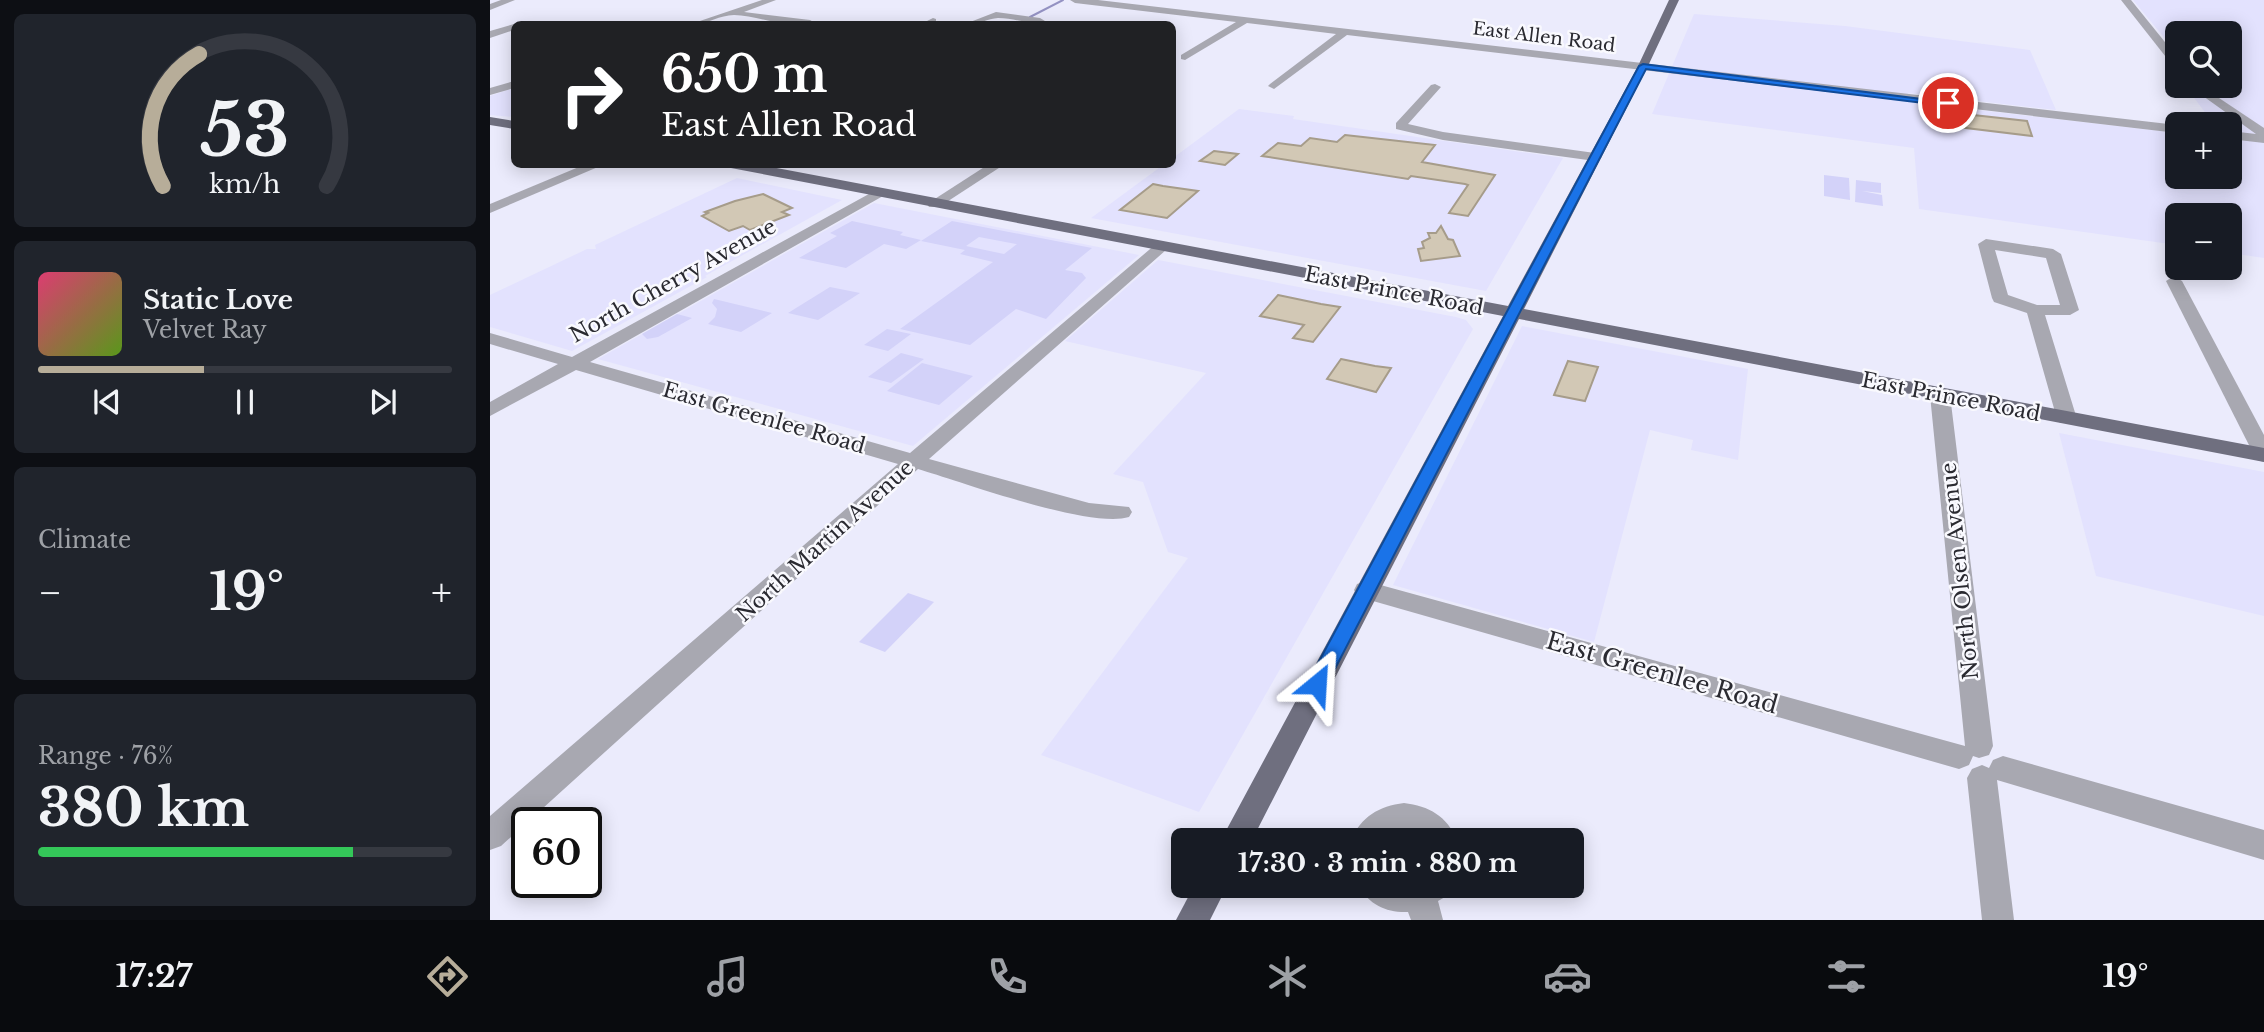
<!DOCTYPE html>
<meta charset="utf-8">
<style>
:root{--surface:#171b24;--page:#20242c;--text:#f1f3f6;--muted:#9ea1a6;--line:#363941;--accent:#b7ad99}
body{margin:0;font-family:"Libre Baskerville",serif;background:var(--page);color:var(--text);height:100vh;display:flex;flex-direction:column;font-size:26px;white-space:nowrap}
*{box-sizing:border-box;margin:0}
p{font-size:23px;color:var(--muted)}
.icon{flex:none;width:38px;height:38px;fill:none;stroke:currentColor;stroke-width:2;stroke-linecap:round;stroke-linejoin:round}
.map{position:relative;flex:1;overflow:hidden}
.details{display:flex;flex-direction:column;gap:14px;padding:14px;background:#0d0f14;width:490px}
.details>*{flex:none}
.top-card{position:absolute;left:21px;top:21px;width:665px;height:147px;border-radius:10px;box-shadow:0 4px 18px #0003;background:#202124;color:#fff;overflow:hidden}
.controls{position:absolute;left:1675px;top:21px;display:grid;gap:14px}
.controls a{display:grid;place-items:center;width:77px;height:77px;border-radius:10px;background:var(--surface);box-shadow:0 4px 18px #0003;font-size:35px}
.speed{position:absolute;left:21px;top:807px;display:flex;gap:14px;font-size:35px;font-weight:700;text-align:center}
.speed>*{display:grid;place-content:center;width:91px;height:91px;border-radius:50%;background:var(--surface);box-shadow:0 4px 18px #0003;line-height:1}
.speed .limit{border:4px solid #111;border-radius:10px;background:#fff;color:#111}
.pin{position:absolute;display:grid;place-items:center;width:60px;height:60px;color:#fff;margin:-30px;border:4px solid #fff;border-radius:50%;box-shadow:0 2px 7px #0007}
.me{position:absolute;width:77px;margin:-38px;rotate:27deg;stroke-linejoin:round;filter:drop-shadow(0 0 5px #0008)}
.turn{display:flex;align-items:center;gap:24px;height:147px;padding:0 35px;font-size:32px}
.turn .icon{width:91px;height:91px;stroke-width:2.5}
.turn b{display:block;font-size:49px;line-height:60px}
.big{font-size:52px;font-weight:800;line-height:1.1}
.details .widget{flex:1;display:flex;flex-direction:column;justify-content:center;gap:10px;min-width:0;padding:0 24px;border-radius:10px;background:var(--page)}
.details .dial{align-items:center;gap:0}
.dial svg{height:182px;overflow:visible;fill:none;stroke:var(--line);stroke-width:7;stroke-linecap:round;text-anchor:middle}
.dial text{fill:var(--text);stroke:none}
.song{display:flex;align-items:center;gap:21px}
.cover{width:84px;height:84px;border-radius:10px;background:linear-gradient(135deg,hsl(340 70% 55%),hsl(90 70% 35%))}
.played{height:7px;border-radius:4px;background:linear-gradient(90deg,var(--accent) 40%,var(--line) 40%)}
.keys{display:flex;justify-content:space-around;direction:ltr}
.heat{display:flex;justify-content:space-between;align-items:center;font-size:38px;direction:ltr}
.charge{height:10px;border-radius:5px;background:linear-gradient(90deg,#34c759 76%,var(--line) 0)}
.trip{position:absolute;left:681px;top:828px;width:413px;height:70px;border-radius:10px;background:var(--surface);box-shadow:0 4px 18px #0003;font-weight:800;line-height:70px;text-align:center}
.tab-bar{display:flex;height:112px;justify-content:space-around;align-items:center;background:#090b0e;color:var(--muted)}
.tab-bar .icon{width:49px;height:49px}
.tab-bar .on{color:var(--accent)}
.tab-bar b{font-size:32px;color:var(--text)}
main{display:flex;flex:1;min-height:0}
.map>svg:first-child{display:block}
</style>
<main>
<section class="details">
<div class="widget dial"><svg viewBox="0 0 100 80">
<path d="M14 69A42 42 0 1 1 86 69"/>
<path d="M14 69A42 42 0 0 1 30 11" stroke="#b7ad99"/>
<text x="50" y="56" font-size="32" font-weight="700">53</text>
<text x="50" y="72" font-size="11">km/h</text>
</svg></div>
<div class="widget">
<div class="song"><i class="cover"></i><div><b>Static Love</b><p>Velvet Ray</p></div></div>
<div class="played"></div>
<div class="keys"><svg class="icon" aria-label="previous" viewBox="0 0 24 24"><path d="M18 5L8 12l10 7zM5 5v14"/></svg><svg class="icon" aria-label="pause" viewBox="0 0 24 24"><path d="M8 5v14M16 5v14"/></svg><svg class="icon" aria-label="next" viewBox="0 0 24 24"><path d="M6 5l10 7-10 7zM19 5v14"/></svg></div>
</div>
<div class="widget"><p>Climate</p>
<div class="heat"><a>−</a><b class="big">19°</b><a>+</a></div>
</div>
<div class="widget"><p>Range · 76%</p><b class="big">380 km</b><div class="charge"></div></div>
</section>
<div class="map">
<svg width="1774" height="920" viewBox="0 0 1774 920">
<rect width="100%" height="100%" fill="#ebebfc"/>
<!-- built -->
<g fill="#e3e2fe">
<polygon points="1643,0 1774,0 1774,258 1740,253 1740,215 1687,215 1687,245 1429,209 1424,148 1162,114 1204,14 1355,26 1540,50 1566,110 1418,93 1419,102 1687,133 1687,177 1740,177 1740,124 1724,124 1698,90 1718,91 1715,86 1740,86 1740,33 1687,33 1687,53"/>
<polygon points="24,88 24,117 0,115 0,96"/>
<polygon points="749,109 804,116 803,119 1073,158 996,291 601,218 673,165 682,164 683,158"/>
<polygon points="247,178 352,200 215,276 217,277 82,351 0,327 0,295 97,249 106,249 105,245"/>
<polygon points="384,203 649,255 423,446 108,359"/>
<polygon points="668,260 966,317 976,320 983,329 709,812 551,755 698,558 678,552 653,482 623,474 716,373 575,341"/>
<polygon points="1032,326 1258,369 1248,460 1201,450 1203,440 1160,430 1104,642 903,585"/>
<polygon points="1569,433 1774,472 1774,616 1606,576"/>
</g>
<!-- green -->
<g fill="#d3d2f9" fill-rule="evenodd">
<polygon points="1334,175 1359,178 1360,200 1334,196"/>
<polygon points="1366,180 1391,183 1391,193 1372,191 1392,195 1393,206 1365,202"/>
<polygon points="362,221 413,232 410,235 431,240 416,249 394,244 356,268 309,258 347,236 340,233"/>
<path d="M462 221 602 248 575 270 592 273 596 278 556 319 526 309 480 345 410 329 503 262 470 254 475 250 431 241ZM489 237 526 244H527L514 254 476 246Z"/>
<polygon points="340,287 370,293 328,320 298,313"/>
<polygon points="224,299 282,313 251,332 218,324 225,317 227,309 222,303"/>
<polygon points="187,314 202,318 168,337 157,339 152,334"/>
<polygon points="397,329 421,334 398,351 374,345"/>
<polygon points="411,353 434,359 401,383 378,377"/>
<polygon points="432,363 483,376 449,405 397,391"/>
<polygon points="418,593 444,602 395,652 369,642"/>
</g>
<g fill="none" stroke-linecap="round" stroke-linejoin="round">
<!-- stream -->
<polyline stroke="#9492c3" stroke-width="2" points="540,17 573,0"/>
</g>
<!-- building -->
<g fill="#d2c8b5" stroke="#a69c8a" stroke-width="2">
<polygon points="1465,113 1537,121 1542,136 1468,127"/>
<polygon points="855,135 945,145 932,162 1005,175 978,216 959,213 978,185 975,184 921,176 918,179 772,156 788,143 811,146 820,138 847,142"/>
<polygon points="724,151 748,154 735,165 710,161"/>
<polygon points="663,184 673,186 708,191 677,218 630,210"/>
<polygon points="273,194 302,208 292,212 299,215 260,230 253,226 239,231 212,216 218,213 215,212 245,201"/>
<polygon points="951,226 958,239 963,240 970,256 931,261 928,249 934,248 932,242 940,238 938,233 946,233"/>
<polygon points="788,295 831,304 850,307 823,342 803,338 814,325 770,316"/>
<polygon points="851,359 885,366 901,368 886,392 837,379"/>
<polygon points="1078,361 1108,367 1095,401 1064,395"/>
</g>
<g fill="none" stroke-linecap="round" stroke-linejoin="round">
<!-- minor -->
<g fill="#a8a8b1" fill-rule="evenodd">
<polygon points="11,0 25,0 0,10 0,4"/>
<path d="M272 0H286L254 12 320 20 325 23C300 31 268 15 244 15 229 15 217 25 201 24Z"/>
<polygon points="580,0 608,0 1687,125 1687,133 857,35 784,89 778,86 780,84 846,34 757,23 695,60 691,59 691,55 746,22 585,3"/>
<polygon points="1631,0 1641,0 1687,57 1687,67 1683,66"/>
<path d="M506 12 550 18 555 21 551 24C539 24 524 18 508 18 497 19 487 25 475 24Z"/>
<polygon points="443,18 446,19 446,23 431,24"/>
<polygon points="24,24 24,30 0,38 0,31"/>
<polygon points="24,81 24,88 0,95 0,88"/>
<polygon points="945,84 951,87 918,124 953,132 1105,153 1112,157 1105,161 953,140 906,129 906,123 941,85"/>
<polygon points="1699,86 1711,86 1774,128 1774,143 1740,139 1740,131 1766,134"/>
<polygon points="96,164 115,164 0,213 0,204"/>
<polygon points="499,164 515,164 449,207 439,207 437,204"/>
<path d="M388 189 395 193 393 196 100 362 420 453 666 244H676L679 247 676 250 439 459 599 503 639 507 642 512 639 517C600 529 472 482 428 469L11 846 0 850V816L408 464 86 370 0 416V402L68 364 0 344V333L82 357Z"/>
<path d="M1496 239 1563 249 1571 254 1589 310 1580 315H1555L1587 419 1584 423H1570L1567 419 1537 313 1504 302 1502 298 1488 244ZM1505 250 1556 258 1570 305H1547L1518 295Z"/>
<polygon points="1684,276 1692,281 1774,435 1774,462 1767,460 1764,455 1676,281"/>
<polygon points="1450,389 1460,395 1503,746 1499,755 1489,758 1483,756 1479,765 1469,769 876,599 867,596 864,590 867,584 876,581 1475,746 1440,395"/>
<polygon points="1513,756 1774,830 1774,860 1507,780 1524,920 1492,920 1477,778 1482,769 1492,765 1499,768 1503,760"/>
<path d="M914 803C939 806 957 816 967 840H934L925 832 914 831 903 833 894 840H861C871 817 889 806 914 803Z"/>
<path d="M870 886H960L955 897 948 901 953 920H921L918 912C898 913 878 905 870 886Z"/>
</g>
<!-- major -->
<g fill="#6f6f7f" fill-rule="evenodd">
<polygon points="1179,0 1189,0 1158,66 1034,309 1774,448 1774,462 1029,319 762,840 731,840 1013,316 241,168 235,164 265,164 1018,306 1148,66"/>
<polygon points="0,117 24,121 24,129 0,125"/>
<polygon points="704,886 737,886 720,920 686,920"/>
</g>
</g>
<!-- route -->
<polygon fill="#1a73e8" stroke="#114b97" stroke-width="2" points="1153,64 1463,103 1458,106 1156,69 834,690 827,693 820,690 817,684 820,678 1149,66"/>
<g text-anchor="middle" stroke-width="5" stroke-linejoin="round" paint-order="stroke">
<!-- far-street labels -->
<g font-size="18" fill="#2a2a31" stroke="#f9f9fe">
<text transform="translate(1054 37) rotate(7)" y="6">East Allen Road</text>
</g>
<!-- street labels -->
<g font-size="21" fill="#2a2a31" stroke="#f9f9fe">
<text transform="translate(183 281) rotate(-29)" y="7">North Cherry Avenue</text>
<text transform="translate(904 291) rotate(11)" y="7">East Prince Road</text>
<text transform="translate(1461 397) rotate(11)" y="7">East Prince Road</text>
<text transform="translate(274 418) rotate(16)" y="7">East Greenlee Road</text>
<text transform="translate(335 541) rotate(-42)" y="7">North Martin Avenue</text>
<text transform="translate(1470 571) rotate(-96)" y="7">North Olsen Avenue</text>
</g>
<!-- near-street labels -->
<g font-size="24" fill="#2a2a31" stroke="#f9f9fe">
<text transform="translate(1172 673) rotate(16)" y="8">East Greenlee Road</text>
</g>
</g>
</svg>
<div class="controls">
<a><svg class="icon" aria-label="search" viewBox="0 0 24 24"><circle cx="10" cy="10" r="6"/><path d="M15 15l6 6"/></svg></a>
<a>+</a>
<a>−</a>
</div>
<div class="speed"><div class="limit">60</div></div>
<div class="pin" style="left:1458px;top:103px;background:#d93025"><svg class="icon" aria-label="arrive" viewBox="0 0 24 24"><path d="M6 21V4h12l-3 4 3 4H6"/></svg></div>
<svg class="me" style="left:827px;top:684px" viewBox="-20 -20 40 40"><path d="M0-17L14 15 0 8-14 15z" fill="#1a73e8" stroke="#fff" stroke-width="4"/></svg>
<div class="trip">17:30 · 3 min · 880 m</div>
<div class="top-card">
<div class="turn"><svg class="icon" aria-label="right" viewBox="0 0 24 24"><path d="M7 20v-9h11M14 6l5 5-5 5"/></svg><div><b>650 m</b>East Allen Road</div></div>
</div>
</div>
</main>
<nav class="tab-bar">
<b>17:27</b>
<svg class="icon on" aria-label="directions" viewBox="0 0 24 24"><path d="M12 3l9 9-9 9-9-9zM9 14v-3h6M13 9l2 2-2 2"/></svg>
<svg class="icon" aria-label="music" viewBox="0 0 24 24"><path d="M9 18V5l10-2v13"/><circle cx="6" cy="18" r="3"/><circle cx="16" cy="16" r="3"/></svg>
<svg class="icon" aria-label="phone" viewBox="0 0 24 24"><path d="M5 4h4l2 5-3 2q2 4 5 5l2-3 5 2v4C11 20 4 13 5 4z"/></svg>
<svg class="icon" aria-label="climate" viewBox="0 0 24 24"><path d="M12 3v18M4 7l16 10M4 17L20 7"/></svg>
<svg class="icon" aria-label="car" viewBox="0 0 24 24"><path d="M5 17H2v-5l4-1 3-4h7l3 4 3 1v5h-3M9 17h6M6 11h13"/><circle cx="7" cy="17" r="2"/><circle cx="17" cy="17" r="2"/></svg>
<svg class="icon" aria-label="filters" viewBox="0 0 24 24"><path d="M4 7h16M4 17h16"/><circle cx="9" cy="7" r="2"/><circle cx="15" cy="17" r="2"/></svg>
<b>19°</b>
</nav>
